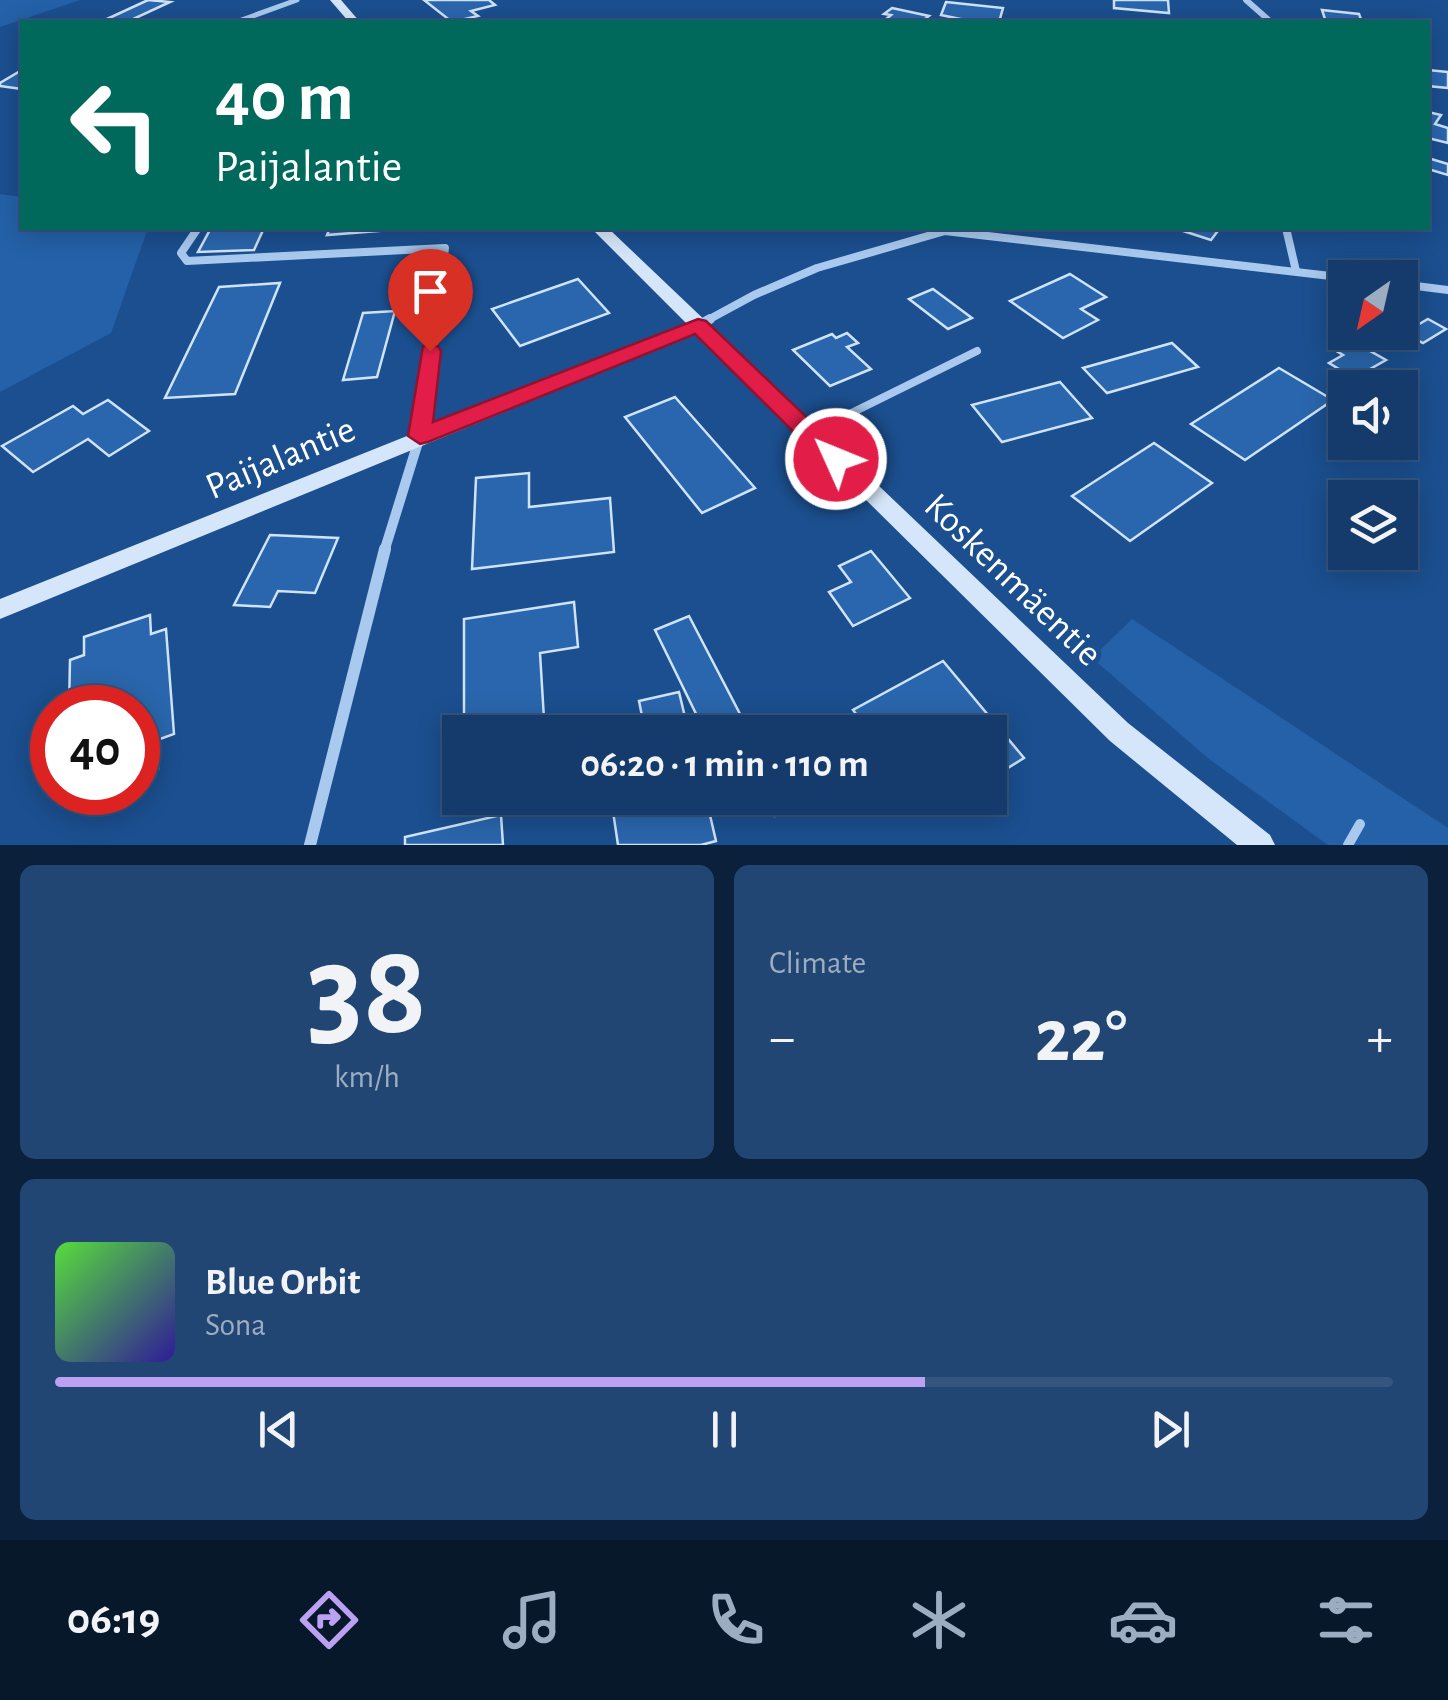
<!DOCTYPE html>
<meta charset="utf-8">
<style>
:root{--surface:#143b6b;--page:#214673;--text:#f1f3f6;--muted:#9dadc1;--line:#33557e;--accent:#bca0f2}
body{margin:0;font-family:"Alegreya Sans",sans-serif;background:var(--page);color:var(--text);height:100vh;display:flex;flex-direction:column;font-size:38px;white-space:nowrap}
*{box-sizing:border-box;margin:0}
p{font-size:32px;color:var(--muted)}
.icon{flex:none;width:55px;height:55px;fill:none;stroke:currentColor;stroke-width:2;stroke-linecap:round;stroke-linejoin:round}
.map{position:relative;height:845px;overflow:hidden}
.panel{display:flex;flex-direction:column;gap:20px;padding:20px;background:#0b203b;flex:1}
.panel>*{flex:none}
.top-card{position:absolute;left:20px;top:20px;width:1410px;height:210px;border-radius:0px;box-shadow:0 5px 25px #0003,0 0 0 2px var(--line);background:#00695c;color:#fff;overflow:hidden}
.needle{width:65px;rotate:214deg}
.fabs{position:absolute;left:1328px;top:260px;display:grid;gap:20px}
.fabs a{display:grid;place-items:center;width:90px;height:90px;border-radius:0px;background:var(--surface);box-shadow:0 5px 25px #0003,0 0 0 2px var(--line);font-size:50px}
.speed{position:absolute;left:30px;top:685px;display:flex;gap:20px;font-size:50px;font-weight:700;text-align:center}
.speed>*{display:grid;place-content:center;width:130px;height:130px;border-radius:50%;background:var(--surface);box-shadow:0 5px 25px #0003,0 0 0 2px var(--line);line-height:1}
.speed .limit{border:15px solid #d22;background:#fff;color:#111}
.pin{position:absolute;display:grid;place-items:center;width:85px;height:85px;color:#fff;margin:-102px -42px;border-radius:50% 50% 50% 0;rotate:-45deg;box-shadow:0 0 10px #0007}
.pin .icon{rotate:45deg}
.me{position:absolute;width:110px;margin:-55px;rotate:314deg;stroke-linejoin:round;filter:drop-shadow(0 0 8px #0008)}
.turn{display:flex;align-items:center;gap:35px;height:210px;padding:0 30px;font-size:45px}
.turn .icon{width:130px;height:130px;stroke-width:2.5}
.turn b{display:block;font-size:70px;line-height:85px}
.big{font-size:75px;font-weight:700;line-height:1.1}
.panel .widget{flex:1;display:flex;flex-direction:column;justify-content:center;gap:15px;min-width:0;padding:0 35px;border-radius:15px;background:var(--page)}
.panel .dial{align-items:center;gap:0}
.dial b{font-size:130px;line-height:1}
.song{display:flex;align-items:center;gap:30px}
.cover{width:120px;height:120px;border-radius:15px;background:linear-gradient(135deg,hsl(110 70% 55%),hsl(250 70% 35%))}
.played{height:10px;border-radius:5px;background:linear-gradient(90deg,var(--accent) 65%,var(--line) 65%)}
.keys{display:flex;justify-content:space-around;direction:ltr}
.heat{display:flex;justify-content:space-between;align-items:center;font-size:55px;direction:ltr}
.panel .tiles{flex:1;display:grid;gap:20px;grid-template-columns:1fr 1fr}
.widget:last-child{grid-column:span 2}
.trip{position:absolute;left:442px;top:715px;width:565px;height:100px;border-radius:0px;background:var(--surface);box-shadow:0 5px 25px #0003,0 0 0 2px var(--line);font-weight:700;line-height:100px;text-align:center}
.tab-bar{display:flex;height:160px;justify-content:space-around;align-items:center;background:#08182b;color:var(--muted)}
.tab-bar .icon{width:70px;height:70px}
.tab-bar .on{color:var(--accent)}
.tab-bar b{font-size:45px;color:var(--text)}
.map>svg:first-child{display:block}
</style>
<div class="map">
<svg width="1448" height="845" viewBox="0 0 1448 845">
<rect width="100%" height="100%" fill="#1b4f8f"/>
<!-- green -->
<g fill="#2461a8">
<polygon points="0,0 80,0 0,27"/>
<polygon points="0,194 22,197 22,228 148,228 111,333 0,392"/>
<polygon points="1132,619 1448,828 1448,845 1328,845 1209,759 1092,658"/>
</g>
<!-- building -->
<g fill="#2a66ad" stroke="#cfe3fa" stroke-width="2.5">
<polygon points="148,0 170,2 127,22 107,19"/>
<polygon points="424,0 489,0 495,5 471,11 478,16 452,22"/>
<polygon points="1114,0 1168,0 1169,13 1114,8"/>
<polygon points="946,2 1003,8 999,22 970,21 941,15"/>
<polygon points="892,8 929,16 921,22 885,20 891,15 884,14"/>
<polygon points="1322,10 1359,14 1362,22 1326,22"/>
<polygon points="22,70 22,89 0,86 0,83"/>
<polygon points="1428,70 1448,72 1448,88 1428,86"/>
<polygon points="1428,112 1441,115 1435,124 1448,128 1448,143 1428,138"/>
<polygon points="1428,158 1448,164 1448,175 1428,169"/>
<polygon points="211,228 264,228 254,250 198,252"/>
<polygon points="330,228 416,228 327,235"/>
<polygon points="1174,228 1220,228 1211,240"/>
<polygon points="1070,274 1106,297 1081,309 1098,320 1063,338 1010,301"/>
<polygon points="578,279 609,313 520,346 492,309"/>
<polygon points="280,283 235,394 165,398 219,287"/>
<polygon points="933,289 972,318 948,329 909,299"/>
<polygon points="395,311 377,377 343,380 363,313"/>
<polygon points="1428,319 1446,329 1423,343 1404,333"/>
<polygon points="847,333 858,343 847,347 871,369 830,386 793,350 832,334 836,338"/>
<polygon points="1347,341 1361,346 1386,360 1354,378 1329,363 1343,355 1333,349"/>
<polygon points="1172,343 1198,367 1107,393 1083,368"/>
<polygon points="1279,368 1333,400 1245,460 1191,424"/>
<polygon points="1060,382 1092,418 1002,442 972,405"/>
<polygon points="675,397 755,488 702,513 625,417"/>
<polygon points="108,400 149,431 109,456 88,439 33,472 2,446 73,406 83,414"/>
<polygon points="1154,443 1212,483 1130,541 1072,496"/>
<polygon points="529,473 529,507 610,498 614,552 472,569 476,478"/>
<polygon points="270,535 338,538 315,593 278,591 270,607 234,605"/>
<polygon points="871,551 910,598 853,626 829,592 851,582 839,566"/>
<polygon points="574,602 578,647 540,653 544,719 464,732 464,619"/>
<polygon points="150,615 151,634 166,629 174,734 157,740 158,769 138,777 138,708 69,708 70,660 84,655 84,637"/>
<polygon points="689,616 740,714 704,730 655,630"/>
<polygon points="943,661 1024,758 990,779 990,732 918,732 913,725 899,732 870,732 853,710"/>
<polygon points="679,692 685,717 644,726 639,701"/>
<polygon points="611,798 706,798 716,841 701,845 618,845"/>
<polygon points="765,798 815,798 775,816"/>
<polygon points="501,815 503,845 405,845 405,837"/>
</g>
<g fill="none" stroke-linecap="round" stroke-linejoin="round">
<!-- lane-far2 -->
<polyline stroke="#a9c9ee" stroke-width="5" points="236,22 297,0"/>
<!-- lane-far1 -->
<polyline stroke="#a9c9ee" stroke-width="8" points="811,433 977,351"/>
<!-- lane -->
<polyline stroke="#a9c9ee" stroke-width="10" points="1348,845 1360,824"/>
<!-- street-far3 -->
<polyline stroke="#a9c9ee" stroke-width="6" points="1246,0 1271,22"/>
<!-- street-far2 -->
<g stroke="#a9c9ee" stroke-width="8">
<polyline points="198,228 181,253 187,261 445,248 435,321"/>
<polyline points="1286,228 1296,271"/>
<polyline points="1400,284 1448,290"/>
<polyline points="706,321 754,295 817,268 945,231 1348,278"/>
</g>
<!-- street-far1 -->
<g stroke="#a9c9ee" stroke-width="10">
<polyline points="698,326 710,319"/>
<polyline points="384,552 420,436 436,319"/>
</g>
<!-- street -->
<polyline stroke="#a9c9ee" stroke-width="12" points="310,845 385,549"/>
<!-- secondary -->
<g fill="#d6e6fa" fill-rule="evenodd">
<polygon points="330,0 341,0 360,22 349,22"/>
<polygon points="591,228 608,228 1128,723 1270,835 1275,845 1237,845 1110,741 697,333 0,619 0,599 687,324"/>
</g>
</g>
<!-- route -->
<polygon fill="#e11d48" stroke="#92132f" stroke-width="2.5" points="698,319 706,321 844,453 848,459 844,465 827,465 695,334 428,442 420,444 408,436 423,346 438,346 441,351 433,422"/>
<g text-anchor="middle" stroke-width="10" stroke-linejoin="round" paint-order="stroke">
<!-- street labels -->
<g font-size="38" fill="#fff" stroke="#1b4f8f">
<text transform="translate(280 457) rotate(-23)" y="13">Paijalantie</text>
<text transform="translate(1014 579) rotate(44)" y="13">Koskenmäentie</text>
</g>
</g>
</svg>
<div class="fabs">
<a><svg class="needle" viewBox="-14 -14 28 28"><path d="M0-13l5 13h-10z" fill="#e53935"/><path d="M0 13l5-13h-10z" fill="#9dadc1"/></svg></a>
<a><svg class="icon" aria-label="sound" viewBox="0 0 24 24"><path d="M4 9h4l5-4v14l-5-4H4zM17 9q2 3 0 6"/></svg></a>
<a><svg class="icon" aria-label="layers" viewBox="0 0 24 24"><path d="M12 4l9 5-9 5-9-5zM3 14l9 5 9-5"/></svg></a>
</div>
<div class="speed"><div class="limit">40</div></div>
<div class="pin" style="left:430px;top:351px;background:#d93025"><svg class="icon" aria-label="arrive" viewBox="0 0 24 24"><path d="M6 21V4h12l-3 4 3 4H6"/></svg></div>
<svg class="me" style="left:836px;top:459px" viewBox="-20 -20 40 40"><circle r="17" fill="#e11d48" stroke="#fff" stroke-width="3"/><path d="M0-11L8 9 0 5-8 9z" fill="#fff"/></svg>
<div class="trip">06:20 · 1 min · 110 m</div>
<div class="top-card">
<div class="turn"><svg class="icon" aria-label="left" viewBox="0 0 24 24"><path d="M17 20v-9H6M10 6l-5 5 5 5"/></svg><div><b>40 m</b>Paijalantie</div></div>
</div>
</div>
<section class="panel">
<div class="tiles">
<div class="widget dial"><b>38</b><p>km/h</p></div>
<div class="widget"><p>Climate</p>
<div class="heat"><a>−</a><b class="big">22°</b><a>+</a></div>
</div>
<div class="widget">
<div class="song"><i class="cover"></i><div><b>Blue Orbit</b><p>Sona</p></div></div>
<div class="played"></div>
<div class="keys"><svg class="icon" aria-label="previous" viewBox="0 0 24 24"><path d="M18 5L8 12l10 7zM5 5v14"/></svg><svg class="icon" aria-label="pause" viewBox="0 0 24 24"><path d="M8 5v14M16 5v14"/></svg><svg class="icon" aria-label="next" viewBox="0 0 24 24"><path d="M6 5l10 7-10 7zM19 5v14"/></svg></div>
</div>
</div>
</section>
<nav class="tab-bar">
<b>06:19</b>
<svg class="icon on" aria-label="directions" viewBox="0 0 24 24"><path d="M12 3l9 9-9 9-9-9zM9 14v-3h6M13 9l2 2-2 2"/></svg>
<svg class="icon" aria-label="music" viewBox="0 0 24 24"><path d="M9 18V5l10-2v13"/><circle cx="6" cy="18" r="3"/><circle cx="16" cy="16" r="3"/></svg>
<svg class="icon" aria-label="phone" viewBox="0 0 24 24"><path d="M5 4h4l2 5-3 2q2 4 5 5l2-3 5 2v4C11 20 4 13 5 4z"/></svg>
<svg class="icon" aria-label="climate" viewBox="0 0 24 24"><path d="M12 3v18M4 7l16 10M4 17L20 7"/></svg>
<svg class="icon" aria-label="car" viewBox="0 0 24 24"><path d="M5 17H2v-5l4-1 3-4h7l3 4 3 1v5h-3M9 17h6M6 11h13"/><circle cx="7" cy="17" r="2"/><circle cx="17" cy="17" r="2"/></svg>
<svg class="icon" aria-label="filters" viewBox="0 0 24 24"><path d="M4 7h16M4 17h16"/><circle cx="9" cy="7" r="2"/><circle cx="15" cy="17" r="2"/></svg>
</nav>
